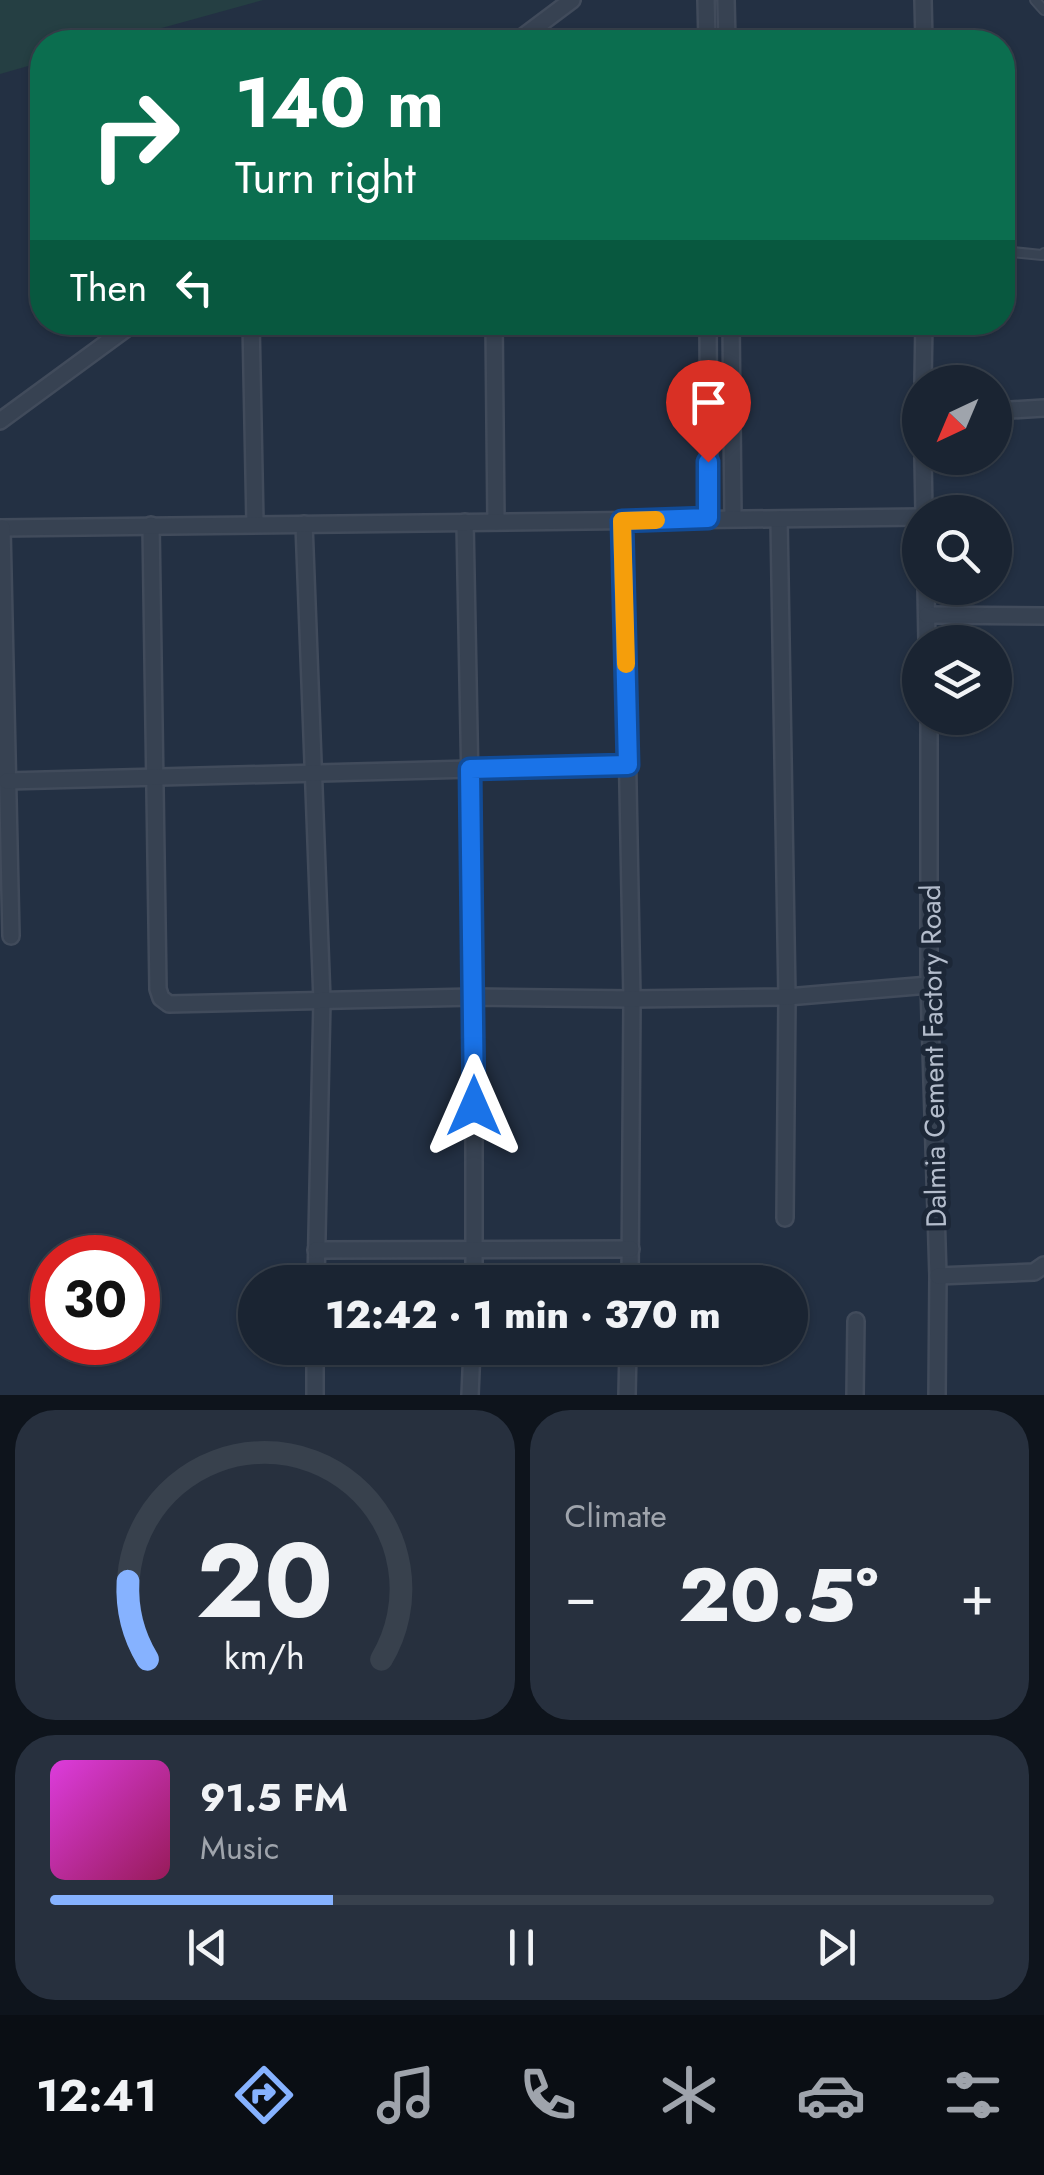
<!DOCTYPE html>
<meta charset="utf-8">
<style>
:root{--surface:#1a2432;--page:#27303e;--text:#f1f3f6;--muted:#9fa4ac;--line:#38414d;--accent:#86b2ff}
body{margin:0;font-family:Jost,sans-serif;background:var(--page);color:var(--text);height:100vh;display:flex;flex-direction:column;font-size:38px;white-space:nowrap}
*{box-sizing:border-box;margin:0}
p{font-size:32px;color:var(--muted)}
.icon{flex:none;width:55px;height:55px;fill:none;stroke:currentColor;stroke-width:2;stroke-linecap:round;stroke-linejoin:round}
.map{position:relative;height:1395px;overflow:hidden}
.panel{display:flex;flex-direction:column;gap:15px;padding:15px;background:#0e141c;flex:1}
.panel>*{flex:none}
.hud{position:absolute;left:30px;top:30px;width:985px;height:305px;border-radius:40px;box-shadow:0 2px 8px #0004,0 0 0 2px var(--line);background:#0b6e4f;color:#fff;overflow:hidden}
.needle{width:65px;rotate:224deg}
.buttons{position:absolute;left:902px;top:365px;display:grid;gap:20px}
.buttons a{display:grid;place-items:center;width:110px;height:110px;border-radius:50%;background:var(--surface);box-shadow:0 2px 8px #0004,0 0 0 2px var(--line);font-size:50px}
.speed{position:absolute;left:30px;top:1235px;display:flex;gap:20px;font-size:50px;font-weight:700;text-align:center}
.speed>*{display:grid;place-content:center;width:130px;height:130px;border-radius:50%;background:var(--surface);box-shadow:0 2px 8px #0004,0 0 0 2px var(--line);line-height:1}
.speed .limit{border:15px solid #d22;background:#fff;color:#111}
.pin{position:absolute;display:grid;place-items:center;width:85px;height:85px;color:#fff;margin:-102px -42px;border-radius:50% 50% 50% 0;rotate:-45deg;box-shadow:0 0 10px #0007}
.pin .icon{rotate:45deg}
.me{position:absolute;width:110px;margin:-55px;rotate:0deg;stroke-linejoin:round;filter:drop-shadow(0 0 8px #0008)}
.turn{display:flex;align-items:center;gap:35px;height:210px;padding:0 40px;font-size:45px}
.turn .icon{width:130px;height:130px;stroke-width:2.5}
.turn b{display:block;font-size:70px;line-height:85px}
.then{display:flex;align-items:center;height:95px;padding:0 40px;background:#0003;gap:20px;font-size:38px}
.big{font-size:75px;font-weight:800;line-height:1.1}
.panel .widget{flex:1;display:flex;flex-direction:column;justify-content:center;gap:15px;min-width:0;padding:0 35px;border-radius:40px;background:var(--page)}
.panel .dial{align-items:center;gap:0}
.dial svg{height:260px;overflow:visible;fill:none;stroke:var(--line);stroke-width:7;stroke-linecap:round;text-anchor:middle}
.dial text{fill:var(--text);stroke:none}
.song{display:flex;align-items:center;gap:30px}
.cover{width:120px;height:120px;border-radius:15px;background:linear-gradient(135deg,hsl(300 70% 55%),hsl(330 70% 35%))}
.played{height:10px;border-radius:5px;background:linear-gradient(90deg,var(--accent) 30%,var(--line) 30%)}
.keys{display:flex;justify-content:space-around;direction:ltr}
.heat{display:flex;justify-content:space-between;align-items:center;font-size:55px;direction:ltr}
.panel .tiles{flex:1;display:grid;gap:15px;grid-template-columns:1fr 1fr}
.widget:last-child{grid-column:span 2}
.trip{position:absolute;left:238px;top:1265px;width:570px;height:100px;border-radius:50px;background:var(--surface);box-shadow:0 2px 8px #0004,0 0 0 2px var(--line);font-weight:800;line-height:100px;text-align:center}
.menu{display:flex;height:160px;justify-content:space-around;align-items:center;background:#0a0e14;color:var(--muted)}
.menu .icon{width:70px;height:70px}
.menu .active{color:var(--accent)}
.menu b{font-size:45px;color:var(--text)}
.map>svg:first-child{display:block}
</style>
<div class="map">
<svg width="1044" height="1395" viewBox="0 0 1044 1395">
<rect width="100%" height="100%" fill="#233043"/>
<!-- green -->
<polygon fill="#253f43" points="0,0 263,0 111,42 42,42 42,62 0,74"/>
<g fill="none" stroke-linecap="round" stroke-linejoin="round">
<!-- service casing -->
<g stroke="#414b5b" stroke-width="12">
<g id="service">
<polyline points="1035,0 1044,10"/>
<polyline points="1002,251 1042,255 1044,253"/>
</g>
</g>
<!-- minor casing -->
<g stroke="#414b5b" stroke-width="20">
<g id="minor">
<polyline points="706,0 707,42"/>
<polyline points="726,0 727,42"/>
<polyline points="923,0 924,42"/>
<polyline points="516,42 572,0"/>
<polyline points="251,322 255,524"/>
<polyline points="494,322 496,522"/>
<polyline points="708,322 709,518"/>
<polyline points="731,322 733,518"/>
<polyline points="923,382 924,322"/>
<polyline points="995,411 1044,408"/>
<polyline points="0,421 135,322"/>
<polyline points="923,458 924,512"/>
<polyline points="779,519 787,997 785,1218"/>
<polyline points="623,521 632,999 630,1282"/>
<polyline points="465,522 474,997 474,1282"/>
<polyline points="304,524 322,1000 316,1282"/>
<polyline points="151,525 158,989 161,998 169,1004 474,997 632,999 787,997 929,985"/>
<polyline points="0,528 920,517"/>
<polyline points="2,528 11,936"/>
<polyline points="926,588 927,642"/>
<polyline points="927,615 1044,616"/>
<polyline points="929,718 929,985 938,1276 937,1395"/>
<polyline points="7,781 628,765"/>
<polyline points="316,1250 631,1249"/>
<polyline points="938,1276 1034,1272 1044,1265"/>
<polyline points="315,1395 315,1348"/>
<polyline points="470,1395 472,1348"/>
<polyline points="627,1395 628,1348"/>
<polyline points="855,1395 856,1321"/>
</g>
</g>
<!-- service -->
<use href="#service" stroke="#374252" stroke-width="8"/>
<!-- minor -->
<use href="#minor" stroke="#374252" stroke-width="15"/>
</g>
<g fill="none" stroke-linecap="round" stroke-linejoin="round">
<!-- route casing -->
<g stroke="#114b97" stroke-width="25">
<polyline id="route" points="474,1106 470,769 628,765 622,521 708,518 708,462"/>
</g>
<!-- route -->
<use href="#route" stroke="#1a73e8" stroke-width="18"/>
<!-- slow -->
<polyline stroke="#f59e0b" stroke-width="18" points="626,664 622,521 656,520"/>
</g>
<g text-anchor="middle" stroke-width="10" stroke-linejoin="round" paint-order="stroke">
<!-- street labels -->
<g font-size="28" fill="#b4bdcc" stroke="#1c2737">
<text transform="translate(933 1056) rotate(-91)" y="10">Dalmia Cement Factory Road</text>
</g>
</g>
</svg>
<div class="buttons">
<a><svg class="needle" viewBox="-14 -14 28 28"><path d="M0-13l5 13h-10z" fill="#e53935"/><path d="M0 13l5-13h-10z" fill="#9fa4ac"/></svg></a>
<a><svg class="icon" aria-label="search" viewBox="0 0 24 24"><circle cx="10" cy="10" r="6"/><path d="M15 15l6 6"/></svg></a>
<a><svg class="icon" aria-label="layers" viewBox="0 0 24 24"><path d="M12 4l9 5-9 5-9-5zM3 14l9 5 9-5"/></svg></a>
</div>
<div class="speed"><div class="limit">30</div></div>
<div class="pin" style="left:708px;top:462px;background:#d93025"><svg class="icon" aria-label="arrive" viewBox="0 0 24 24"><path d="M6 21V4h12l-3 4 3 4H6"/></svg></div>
<svg class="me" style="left:474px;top:1106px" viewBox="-20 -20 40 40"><path d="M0-17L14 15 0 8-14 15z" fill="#1a73e8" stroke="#fff" stroke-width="4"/></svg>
<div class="trip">12:42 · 1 min · 370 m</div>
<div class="hud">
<div class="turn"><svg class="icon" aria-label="right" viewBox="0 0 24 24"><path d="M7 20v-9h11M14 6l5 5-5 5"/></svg><div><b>140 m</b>Turn right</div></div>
<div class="then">Then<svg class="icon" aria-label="left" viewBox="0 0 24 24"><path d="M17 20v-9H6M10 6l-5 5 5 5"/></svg></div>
</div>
</div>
<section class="panel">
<div class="tiles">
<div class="widget dial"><svg viewBox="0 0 100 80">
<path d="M14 69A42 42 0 1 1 86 69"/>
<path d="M14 69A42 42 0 0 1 8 45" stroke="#86b2ff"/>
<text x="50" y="56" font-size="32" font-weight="700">20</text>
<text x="50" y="72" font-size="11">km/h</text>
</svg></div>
<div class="widget"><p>Climate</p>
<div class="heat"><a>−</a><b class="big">20.5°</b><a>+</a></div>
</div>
<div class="widget">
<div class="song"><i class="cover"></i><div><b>91.5 FM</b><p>Music</p></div></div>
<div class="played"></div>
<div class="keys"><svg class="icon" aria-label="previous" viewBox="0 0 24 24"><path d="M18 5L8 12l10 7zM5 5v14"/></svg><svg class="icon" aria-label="pause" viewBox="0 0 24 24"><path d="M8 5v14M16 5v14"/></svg><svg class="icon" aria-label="next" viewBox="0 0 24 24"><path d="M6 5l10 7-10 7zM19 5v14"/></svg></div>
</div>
</div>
</section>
<nav class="menu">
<b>12:41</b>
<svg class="icon active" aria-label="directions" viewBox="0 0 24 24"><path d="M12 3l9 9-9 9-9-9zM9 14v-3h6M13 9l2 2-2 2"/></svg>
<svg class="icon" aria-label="music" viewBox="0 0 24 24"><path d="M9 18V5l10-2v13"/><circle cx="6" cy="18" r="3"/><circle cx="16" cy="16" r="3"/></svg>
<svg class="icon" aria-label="phone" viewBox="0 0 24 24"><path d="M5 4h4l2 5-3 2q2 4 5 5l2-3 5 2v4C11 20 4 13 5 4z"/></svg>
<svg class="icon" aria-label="climate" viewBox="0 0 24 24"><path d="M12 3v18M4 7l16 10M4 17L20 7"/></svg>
<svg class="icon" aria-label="car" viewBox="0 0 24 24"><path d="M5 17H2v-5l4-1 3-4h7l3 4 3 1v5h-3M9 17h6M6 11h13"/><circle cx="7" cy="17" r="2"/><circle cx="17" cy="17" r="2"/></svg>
<svg class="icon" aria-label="filters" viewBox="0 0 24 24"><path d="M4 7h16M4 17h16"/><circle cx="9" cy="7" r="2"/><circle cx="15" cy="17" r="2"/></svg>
</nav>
